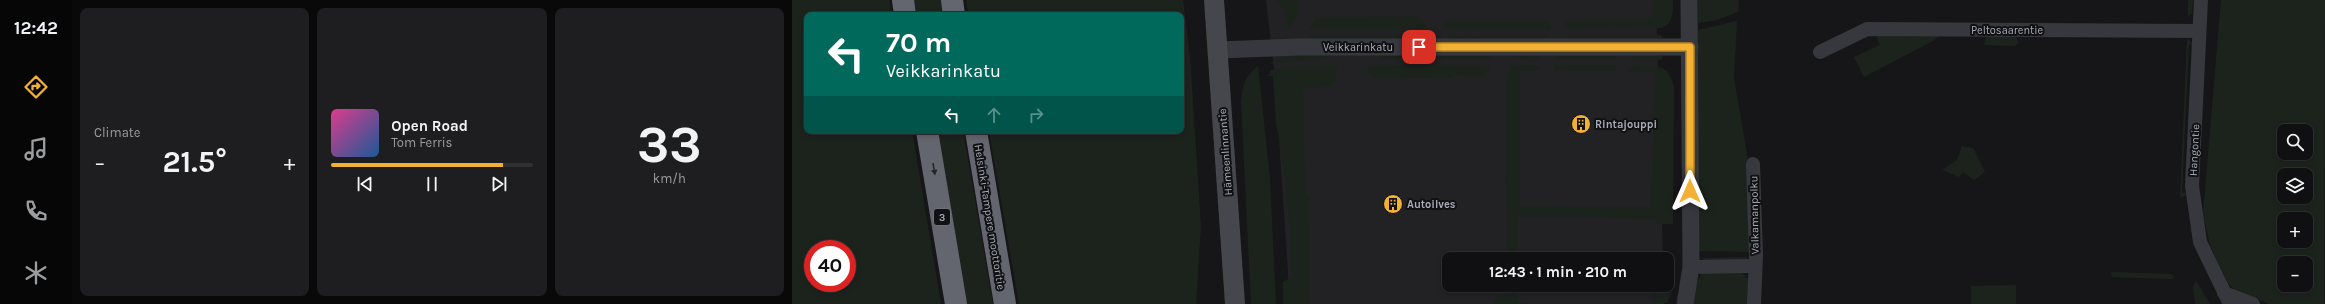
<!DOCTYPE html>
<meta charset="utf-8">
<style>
:root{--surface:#101012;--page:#1e1e20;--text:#f1f3f6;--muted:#9c9d9f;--line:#303032;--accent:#f2b134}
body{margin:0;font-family:Karla,sans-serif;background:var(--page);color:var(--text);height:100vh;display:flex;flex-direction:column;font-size:15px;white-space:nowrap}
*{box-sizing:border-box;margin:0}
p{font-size:13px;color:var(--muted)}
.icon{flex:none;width:22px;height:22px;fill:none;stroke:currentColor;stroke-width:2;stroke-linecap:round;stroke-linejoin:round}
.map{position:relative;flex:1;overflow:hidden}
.panel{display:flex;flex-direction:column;gap:8px;padding:8px;background:#09090a;width:720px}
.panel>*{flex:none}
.top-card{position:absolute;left:12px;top:12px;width:380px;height:122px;border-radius:8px;box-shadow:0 2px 6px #0003,0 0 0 1px var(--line);background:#00695c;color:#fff;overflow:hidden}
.tools{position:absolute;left:1485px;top:124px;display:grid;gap:8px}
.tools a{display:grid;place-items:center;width:36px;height:36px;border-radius:8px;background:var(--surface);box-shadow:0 2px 6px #0003,0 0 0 1px var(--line);font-size:20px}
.speed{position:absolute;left:12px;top:240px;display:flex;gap:8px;font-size:20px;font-weight:700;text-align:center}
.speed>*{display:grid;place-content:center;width:52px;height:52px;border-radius:50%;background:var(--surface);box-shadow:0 2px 6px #0003,0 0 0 1px var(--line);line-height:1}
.speed .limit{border:6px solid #d22;background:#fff;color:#111}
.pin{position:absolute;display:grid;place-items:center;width:34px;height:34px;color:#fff;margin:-17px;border-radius:8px;box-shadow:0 2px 6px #0006}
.me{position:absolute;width:44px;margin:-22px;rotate:0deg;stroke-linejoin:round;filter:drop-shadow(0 0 3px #0008)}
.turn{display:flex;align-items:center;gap:14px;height:84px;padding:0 16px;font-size:18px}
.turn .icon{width:52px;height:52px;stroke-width:2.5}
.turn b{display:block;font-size:28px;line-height:34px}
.lanes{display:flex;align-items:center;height:38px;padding:0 16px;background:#0003;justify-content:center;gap:20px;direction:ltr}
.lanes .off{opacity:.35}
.big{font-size:30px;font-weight:700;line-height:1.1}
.panel .card{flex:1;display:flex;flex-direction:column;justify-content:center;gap:6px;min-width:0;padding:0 14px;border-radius:8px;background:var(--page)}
.panel .dial{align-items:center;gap:0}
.dial b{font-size:52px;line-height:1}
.song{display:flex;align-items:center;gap:12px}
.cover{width:48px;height:48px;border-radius:6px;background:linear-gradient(135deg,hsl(330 70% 55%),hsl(210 70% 35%))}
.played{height:4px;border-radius:2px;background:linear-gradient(90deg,var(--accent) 85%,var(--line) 85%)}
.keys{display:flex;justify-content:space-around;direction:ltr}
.heat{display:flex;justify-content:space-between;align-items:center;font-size:22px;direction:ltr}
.panel .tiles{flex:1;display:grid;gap:8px;grid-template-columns:repeat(3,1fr)}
.trip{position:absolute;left:650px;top:252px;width:232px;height:40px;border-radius:8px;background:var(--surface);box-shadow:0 2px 6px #0003,0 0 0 1px var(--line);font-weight:700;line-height:40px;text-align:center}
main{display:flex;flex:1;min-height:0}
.menu{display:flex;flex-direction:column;width:72px;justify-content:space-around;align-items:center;background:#060607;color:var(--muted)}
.menu .icon{width:28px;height:28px}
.menu .active{color:var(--accent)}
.menu b{font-size:18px;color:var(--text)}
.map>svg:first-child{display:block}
</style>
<main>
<nav class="menu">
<b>12:42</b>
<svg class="icon active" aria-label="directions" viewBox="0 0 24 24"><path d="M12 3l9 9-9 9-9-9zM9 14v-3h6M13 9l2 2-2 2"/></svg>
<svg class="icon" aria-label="music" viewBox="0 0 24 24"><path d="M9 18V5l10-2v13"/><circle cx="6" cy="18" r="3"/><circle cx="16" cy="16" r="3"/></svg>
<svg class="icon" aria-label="phone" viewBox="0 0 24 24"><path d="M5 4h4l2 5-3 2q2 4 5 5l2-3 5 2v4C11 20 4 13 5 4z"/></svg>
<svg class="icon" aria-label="climate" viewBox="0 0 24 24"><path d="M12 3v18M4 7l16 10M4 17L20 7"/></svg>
</nav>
<section class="panel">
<div class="tiles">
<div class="card"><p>Climate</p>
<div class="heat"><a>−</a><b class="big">21.5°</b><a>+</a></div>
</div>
<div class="card">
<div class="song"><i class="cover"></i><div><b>Open Road</b><p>Tom Ferris</p></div></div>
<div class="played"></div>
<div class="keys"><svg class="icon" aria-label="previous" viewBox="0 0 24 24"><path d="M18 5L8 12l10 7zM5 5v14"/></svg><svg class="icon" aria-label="pause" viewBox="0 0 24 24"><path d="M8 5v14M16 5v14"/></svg><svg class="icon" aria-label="next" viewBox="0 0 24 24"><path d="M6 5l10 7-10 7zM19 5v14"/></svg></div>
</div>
<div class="card dial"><b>33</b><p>km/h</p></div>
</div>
</section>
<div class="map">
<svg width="1533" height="304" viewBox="0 0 1533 304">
<rect width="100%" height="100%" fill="#161618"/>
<!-- built -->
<polygon fill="#222225" points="474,0 864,0 871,259 657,259 657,285 872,285 872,304 498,304 483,78"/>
<!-- green -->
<g fill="#1c231d" fill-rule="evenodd">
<path d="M0 0H97L100 15H15V131H120L149 304H0ZM21 249H55V283H21Z"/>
<polygon points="122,0 149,0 151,15 125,15"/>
<polygon points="174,0 391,0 398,56 409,226 404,304 227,304 197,131 389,131 389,15 177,15"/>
<polygon points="482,0 506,0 506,14 498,29 496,29 491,9"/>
<path d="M862 0H881C881 11 882 22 870 28L774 29 772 24 775 21 781 20H853L860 17Z"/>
<polygon points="906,0 947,0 946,12 925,20 906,23"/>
<polygon points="1396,0 1401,0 1400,13 1396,17"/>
<path d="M1429 0H1533L1532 304H1477L1443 290 1437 285 1418 245 1411 214ZM1492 131H1514V153H1492ZM1492 175H1514V197H1492ZM1492 219H1514V241H1492ZM1492 263H1514V285H1492Z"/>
<polygon points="625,16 631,19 635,29 517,29 524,18"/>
<polygon points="754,20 759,24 759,29 651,29 653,21"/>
<polygon points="945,21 942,78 955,154 959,250 956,252 906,251 906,30"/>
<polygon points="517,35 632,35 625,39 520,39"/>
<polygon points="654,35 758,35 755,38 658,39"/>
<polygon points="774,35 869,35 871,38 776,38"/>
<polygon points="1087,36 1147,36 1141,41 1072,77 1062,57 1088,45 1084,37"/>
<polygon points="1201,36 1224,36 1226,43 1223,46 1192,45 1194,37"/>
<polygon points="1395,38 1401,44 1397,45 1390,192 1395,193 1395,195 1388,198"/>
<polygon points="503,56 531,56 538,58 476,64 490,58"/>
<polygon points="588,56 699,56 701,57 701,59 587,59"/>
<polygon points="724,56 749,56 748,60 720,58"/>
<polygon points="763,56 823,56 825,59 763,59"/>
<polygon points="842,56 871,56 869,60 839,59"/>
<polygon points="576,65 699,66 691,77 673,77 673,75 662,75 662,78 582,78 576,73"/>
<path d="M718 65H747L748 68 745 71H728V206L859 207 863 71 836 72V66C859 66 876 60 882 87L881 224H865V219L725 217V259H715V184H713L714 85Z"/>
<polygon points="825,65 821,71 764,71 762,66"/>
<path d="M466 66 478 178 484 304H459L449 102C451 85 452 77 466 66Z"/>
<polygon points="503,66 545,66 543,82 538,86 511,88 513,195 516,196 517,298 519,304 491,304 491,282 499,277 497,220 492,167 484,123 481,76 476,76 479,70"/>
<polygon points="145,131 171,131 201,304 174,304"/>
<polygon points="1170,146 1181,148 1193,172 1182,180 1171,172 1167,177 1150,170 1165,160"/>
<polygon points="954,257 956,258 954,260 913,261 910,258"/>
<polygon points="949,272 957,280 958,304 901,304 905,282 910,273"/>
<polygon points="1319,272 1380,274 1382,277 1380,279 1320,277"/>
<polygon points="1404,281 1418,304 1403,304 1401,287"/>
<polygon points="716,285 725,285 725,303 736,302 736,304 701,304 701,300 716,293"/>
<polygon points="1224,285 1224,304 1179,304 1179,286"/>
<polygon points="880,292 875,303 861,303 860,293"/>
</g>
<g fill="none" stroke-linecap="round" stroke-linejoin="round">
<!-- minor -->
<g stroke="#37383d" stroke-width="14">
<polyline points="1409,0 1400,186 1408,242 1438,304"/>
<polyline points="1028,52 1075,29 1407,31"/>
<polyline points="961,164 964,255 962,304"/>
<polyline points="899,267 962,266"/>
<polyline points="1432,293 1461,304"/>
</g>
<!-- tertiary -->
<g stroke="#37383d" stroke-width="17">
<polyline points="426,50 506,47 898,47"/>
<polyline points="893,304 899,267 897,0"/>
</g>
<!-- secondary -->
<polyline stroke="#45474d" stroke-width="20" points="422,0 443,304"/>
<!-- motorway -->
<g stroke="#63666e" stroke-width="22">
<polyline points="111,0 113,15"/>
<polyline points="160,0 162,15"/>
<polyline points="135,131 164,304"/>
<polyline points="184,131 213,304"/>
</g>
</g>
<!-- one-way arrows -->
<defs><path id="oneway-solid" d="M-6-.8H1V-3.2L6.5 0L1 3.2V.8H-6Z"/></defs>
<use fill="#26262a" href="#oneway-solid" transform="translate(142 169) rotate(80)"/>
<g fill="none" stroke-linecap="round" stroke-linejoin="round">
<!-- route casing -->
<g stroke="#9d7322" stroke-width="10">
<polyline id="route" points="627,47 898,47 898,191"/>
</g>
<!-- route -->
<use href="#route" stroke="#f2b134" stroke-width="7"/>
</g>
<!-- icons -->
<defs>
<g id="building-disc" transform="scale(1)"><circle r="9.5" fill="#f2b134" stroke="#111113"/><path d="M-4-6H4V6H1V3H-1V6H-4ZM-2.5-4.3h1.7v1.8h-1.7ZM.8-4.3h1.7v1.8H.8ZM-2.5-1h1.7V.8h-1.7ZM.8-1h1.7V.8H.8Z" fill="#111"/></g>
</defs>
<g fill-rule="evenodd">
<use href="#building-disc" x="789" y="124"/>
<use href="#building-disc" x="601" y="204"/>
</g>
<g text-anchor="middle" stroke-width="4" stroke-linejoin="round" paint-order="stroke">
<!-- shield labels -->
<rect fill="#111113" stroke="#7b7e86" stroke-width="1" x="142" y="209" width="16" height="16" rx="3"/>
<g font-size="10" font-weight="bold" fill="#a8adb8">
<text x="150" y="221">3</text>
</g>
<!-- street labels -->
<g font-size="11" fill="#a8adb8" stroke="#111113">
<text x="1215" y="34">Peltosaarentie</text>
<text x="566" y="51">Veikkarinkatu</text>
<text transform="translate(1402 150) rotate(-87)" y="4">Hangontie</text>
<text transform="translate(433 152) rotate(-94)" y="4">Hämeenlinnantie</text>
<text transform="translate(962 215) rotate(-91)" y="4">Valkamanpolku</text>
<text transform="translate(198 217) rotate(81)" y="4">Helsinki-Tampere moottoritie</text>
</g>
<!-- poi labels -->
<g font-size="11" font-weight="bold" fill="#a8adb8" stroke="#111113" text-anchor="start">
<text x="803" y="128">Rintajouppi</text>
<text x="615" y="208">Autoilves</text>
</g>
</g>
</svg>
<div class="tools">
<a><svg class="icon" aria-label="search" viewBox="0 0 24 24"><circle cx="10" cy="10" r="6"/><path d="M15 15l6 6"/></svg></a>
<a><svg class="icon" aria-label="layers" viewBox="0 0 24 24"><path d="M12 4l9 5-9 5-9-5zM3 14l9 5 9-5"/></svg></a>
<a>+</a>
<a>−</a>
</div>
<div class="speed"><div class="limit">40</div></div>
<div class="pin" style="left:627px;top:47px;background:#d93025"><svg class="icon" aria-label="arrive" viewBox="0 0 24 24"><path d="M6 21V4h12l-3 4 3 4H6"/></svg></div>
<svg class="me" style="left:898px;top:191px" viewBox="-20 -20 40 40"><path d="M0-17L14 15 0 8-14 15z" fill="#f2b134" stroke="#fff" stroke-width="4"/></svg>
<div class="trip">12:43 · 1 min · 210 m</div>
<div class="top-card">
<div class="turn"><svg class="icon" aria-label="left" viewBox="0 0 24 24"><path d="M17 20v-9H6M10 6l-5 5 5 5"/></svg><div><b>70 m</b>Veikkarinkatu</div></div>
<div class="lanes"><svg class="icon" aria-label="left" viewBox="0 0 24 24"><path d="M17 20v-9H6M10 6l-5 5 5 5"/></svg><svg class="icon off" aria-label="ahead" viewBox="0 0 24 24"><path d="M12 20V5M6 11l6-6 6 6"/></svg><svg class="icon off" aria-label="right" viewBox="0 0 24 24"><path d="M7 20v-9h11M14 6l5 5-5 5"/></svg></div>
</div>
</div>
</main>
